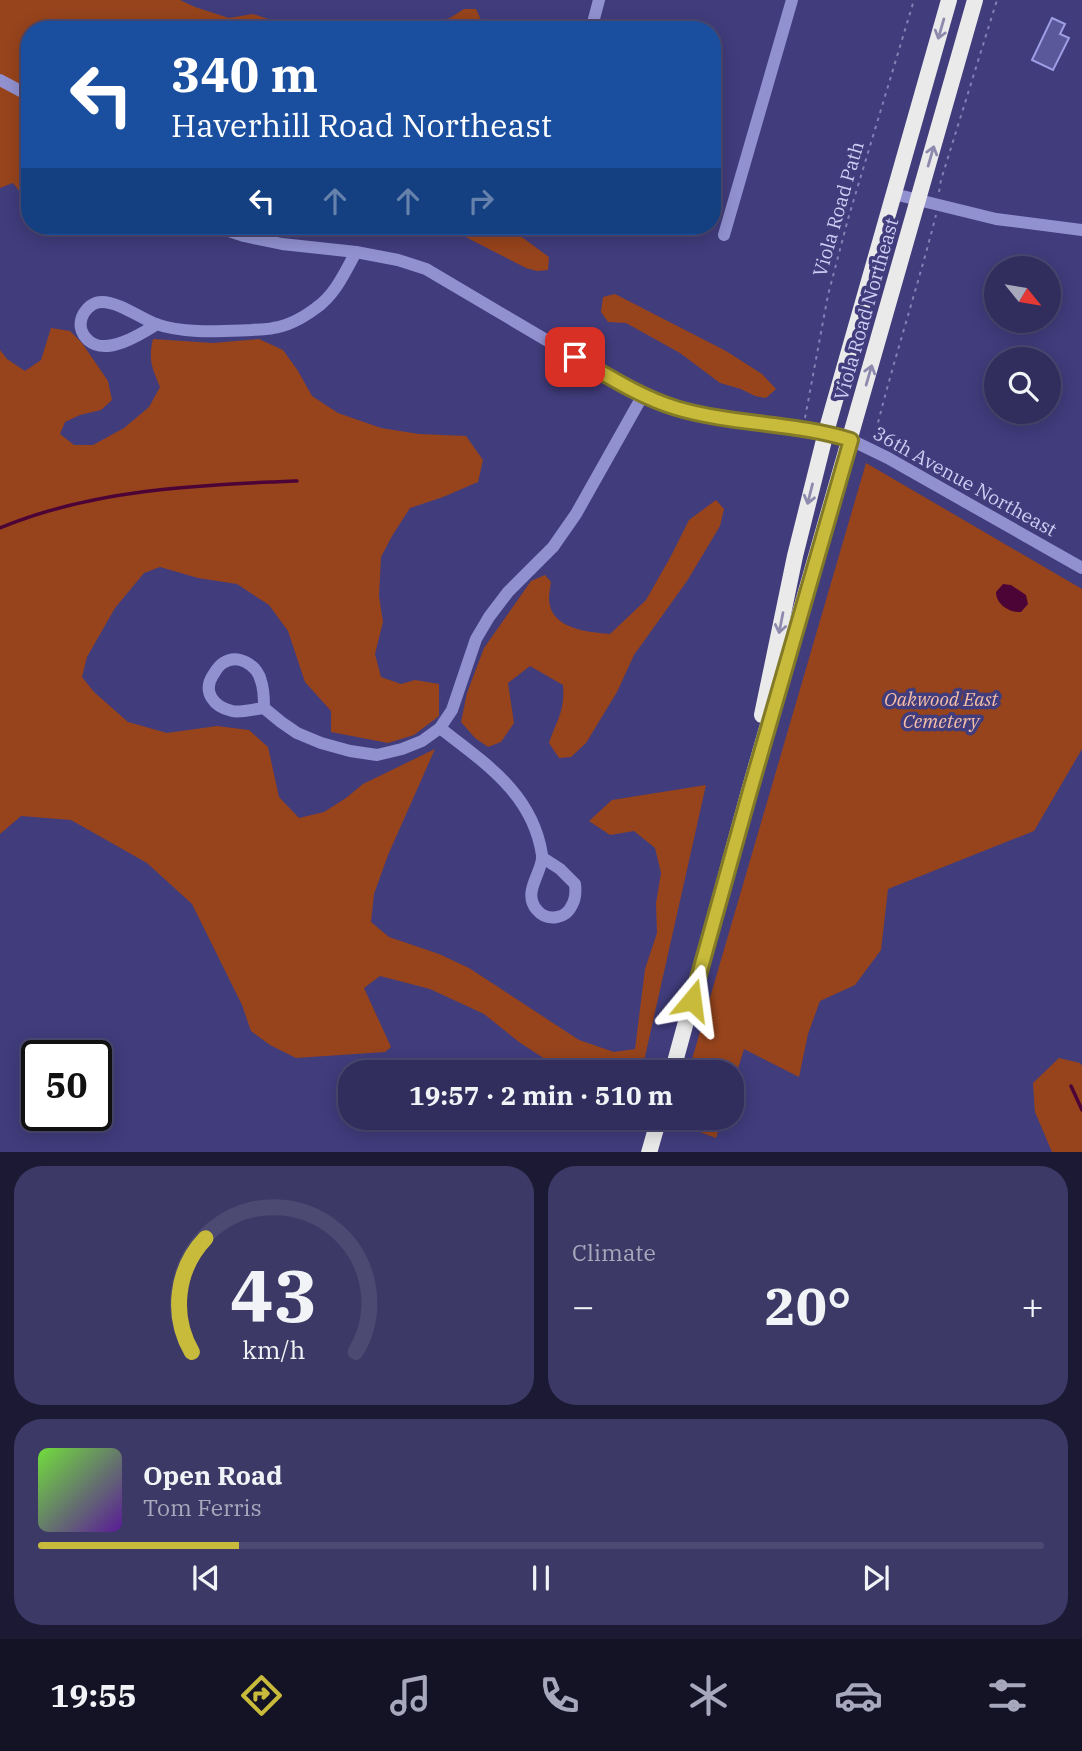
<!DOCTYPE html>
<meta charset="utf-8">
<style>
:root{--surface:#312d5d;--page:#3d3966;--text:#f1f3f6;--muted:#a8a8bc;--line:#4c4972;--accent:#c8bb3b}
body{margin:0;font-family:"IBM Plex Serif",serif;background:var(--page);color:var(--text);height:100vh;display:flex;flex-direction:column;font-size:26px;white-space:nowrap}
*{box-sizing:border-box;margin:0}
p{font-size:23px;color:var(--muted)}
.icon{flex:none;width:38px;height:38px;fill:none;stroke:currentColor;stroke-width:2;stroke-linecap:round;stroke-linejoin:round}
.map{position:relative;height:1152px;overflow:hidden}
.side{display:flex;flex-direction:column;gap:14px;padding:14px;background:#1b1933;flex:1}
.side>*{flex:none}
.banner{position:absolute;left:21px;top:21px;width:700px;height:214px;border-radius:28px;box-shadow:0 4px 18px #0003,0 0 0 2px var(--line);background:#1a4fa0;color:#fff;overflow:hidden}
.needle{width:46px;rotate:120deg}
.buttons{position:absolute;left:984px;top:256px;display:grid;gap:14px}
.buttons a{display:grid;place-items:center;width:77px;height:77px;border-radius:50%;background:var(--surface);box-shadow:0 4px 18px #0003,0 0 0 2px var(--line);font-size:35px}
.speed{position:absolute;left:21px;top:1040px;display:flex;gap:14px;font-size:35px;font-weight:700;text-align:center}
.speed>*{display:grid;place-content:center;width:91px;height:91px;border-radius:50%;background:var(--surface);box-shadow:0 4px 18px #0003,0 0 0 2px var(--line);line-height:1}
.speed .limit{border:4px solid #111;border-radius:10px;background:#fff;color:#111}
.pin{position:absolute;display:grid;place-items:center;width:60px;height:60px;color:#fff;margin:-30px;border-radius:14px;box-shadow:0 4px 10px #0006}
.me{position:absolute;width:77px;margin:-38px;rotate:16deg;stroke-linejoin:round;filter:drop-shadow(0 0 5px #0008)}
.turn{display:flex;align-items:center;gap:24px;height:147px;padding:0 35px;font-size:32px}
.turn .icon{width:91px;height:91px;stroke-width:2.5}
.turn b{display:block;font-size:49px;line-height:60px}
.lanes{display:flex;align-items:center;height:66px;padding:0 35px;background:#0003;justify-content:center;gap:35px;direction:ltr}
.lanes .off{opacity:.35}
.big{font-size:52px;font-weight:800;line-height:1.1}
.side .tile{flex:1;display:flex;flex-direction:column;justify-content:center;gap:10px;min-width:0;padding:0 24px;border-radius:28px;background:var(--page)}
.side .dial{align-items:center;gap:0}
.dial svg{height:182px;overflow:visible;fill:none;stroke:var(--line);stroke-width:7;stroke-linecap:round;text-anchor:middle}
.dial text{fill:var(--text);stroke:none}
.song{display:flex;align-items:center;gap:21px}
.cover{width:84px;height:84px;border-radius:10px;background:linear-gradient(135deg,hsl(100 70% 55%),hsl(270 70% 35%))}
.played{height:7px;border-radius:4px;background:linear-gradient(90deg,var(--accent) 20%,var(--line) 20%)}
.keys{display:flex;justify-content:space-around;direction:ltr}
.heat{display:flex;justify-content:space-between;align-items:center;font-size:38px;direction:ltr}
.side .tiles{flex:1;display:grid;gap:14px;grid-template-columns:1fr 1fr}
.tile:last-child{grid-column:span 2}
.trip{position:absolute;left:338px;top:1060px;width:406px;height:70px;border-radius:28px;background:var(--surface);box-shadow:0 4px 18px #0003,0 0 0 2px var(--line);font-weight:800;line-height:70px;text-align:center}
.menu{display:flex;height:112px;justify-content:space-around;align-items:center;background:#141225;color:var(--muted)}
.menu .icon{width:49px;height:49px}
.menu .selected{color:var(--accent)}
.menu b{font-size:32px;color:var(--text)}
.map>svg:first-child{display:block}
</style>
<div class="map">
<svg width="1082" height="1153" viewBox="0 0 1082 1153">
<rect width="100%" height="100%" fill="#413c7c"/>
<!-- green -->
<g fill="#97441c">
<polygon points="0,0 180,0 195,7 229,18 253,14 271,20 288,30 30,30 30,219 27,219 24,197 13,183 0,188"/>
<polygon points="464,9 476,9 481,20 480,30 414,30 420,25 450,18"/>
<polygon points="430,226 504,226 519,235 549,257 548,270 537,271 526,268 450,229"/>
<polygon points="615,294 726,351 762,374 776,389 766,398 755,396 741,389 720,383 680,353 626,323 608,322 601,312 603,297"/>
<path d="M51 328 70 331 82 343 108 381 112 400 101 410 80 415 65 422 60 434 74 445H93L124 428 149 407 160 387C152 368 148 359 153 339L213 343 259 339 283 350 298 371 312 396 338 413 381 428 419 434 466 436 483 460 478 482 443 497 410 508 392 536 381 557 379 596 383 622 375 654 381 677 401 684 415 680 439 684V716L414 735 388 743 331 732V711L305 682 288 631 269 605 237 584 198 578 160 567 144 573 115 608 87 657 82 677 94 692 128 722 167 733 217 726 249 730 268 747 279 797 299 818 324 812 346 798 363 784 435 749 388 855 374 894 371 922 389 937 439 954 469 968 579 1040 614 1052 635 1049 645 969 657 933 656 903 661 873 655 848 634 831 610 835 589 821 612 800 706 785 642 1070 622 1073H579L554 1065 519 1042 484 1014 430 989 380 976 364 988 391 1047 385 1052 296 1058 270 1045 251 1031 242 1005 192 904 147 863 71 820 21 816 0 834V350L7 359 25 371 41 360Z"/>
<polygon points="866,463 1082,589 1082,749 1034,831 888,889 881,950 855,985 820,1001 808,1034 799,1077 744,1049 732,1088 732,1073 688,1073"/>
<path d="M716 500 724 509 720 526 687 581 634 655 617 692 586 743 571 757 559 758 549 743C557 719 565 712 563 685L530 666 508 683 514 723 501 742 488 747 475 738 461 722 467 693 484 648 531 581 545 575 551 582C550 588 549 594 549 599 550 629 587 632 610 634L646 600 671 556 689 520Z"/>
<polygon points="1059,1058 1080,1063 1082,1066 1082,1152 1052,1152 1035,1112 1033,1083"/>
<polygon points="674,1118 722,1118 716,1138 673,1122"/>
</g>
<!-- water -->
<path fill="#4c0437" d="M1003 584 1011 585 1026 595 1028 604 1021 612C1009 613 996 604 996 592Z"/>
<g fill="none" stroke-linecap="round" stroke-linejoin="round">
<!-- stream -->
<g stroke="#4c0437" stroke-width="3.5">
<path d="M0 528C93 489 198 485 297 481"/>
<polyline points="1071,1086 1082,1110"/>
</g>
</g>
<!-- building -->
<polygon fill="#5a579a" stroke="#9e9ee6" stroke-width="2" points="1052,18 1065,24 1060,34 1069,38 1053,70 1032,60"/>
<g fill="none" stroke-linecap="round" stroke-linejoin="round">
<!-- path -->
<g stroke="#8280b4" stroke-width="2" stroke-dasharray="3.5 5" stroke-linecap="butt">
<polyline points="939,192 941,180 997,0"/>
<polyline points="805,418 828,295 848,219 914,0"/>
<path d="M874 439C892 364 917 290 936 215"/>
</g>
<!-- minor -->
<g stroke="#9191d0" stroke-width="12">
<polyline points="591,30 599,0"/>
<polyline points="0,80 30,96"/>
<polyline points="894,194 996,219 1082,230"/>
<polyline points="214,226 244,236 282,244 356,252 398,260 426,269 575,357 643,395 677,408 718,417 826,432 851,440 888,458 1082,568"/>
<polyline points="724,235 792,0"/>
<path d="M157 324C141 334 107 356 89 341 80 333 78 323 84 313 88 307 94 302 102 302 119 302 140 318 156 324 184 334 222 331 252 330 258 329 266 330 273 328 288 326 304 317 316 308 335 295 345 272 356 252"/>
<path d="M264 708C254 709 241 713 232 711 214 707 202 692 213 675 215 672 219 665 223 663 238 653 257 665 261 681 264 689 264 699 264 708L281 722 297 733 321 743 350 751 377 755 402 749 422 741 440 728 452 710 476 639 489 617 508 592 553 547 576 514 643 395"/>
<path d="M440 728C485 763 533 794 542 855 544 871 521 892 537 910 547 922 566 919 572 905 576 898 576 892 575 884L560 869 543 858"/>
</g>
<!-- major -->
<g stroke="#eaeaea" stroke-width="16">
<polyline points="762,715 795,556 826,432 949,0"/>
<polyline points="672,1073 749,791 975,0"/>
<polyline points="649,1153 659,1118"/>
</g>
</g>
<!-- one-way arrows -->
<defs><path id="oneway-shaft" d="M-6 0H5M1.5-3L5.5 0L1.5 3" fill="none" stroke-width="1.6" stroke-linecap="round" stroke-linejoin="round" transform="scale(1.75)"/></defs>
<g stroke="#8d8aae">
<use href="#oneway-shaft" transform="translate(941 29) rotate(106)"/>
<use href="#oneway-shaft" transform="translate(931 156) rotate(-74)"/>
<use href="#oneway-shaft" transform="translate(869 375) rotate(-74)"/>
<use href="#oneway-shaft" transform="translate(810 494) rotate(104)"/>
<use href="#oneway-shaft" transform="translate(781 623) rotate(101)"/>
</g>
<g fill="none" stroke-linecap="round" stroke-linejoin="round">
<!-- route casing -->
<g stroke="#827a26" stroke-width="18">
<path id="route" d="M575 357C608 376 640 397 676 408 733 425 794 422 851 440L750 791 692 1000"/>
</g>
<!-- route -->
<use href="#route" stroke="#c8bb3b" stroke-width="12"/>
</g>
<g text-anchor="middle" stroke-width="7" stroke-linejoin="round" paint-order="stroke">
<!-- street labels -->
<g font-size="19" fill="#cdcef4" stroke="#413c7c">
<text transform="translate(838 209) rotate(-74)" y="7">Viola Road Path</text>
<text transform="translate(866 309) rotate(-74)" y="7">Viola Road Northeast</text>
<text transform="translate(965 481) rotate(29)" y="7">36th Avenue Northeast</text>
</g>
<!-- park labels -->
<g font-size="19" font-style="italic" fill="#f5bfa9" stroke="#413c7c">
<text x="941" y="706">Oakwood East<tspan x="941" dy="22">Cemetery</tspan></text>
</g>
</g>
</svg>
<div class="buttons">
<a><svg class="needle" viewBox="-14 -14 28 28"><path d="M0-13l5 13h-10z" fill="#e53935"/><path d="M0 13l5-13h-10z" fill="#a8a8bc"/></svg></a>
<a><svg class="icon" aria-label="search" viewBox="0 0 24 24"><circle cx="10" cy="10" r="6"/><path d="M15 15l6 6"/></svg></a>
</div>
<div class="speed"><div class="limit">50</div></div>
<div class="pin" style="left:575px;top:357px;background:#d93025"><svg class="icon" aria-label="arrive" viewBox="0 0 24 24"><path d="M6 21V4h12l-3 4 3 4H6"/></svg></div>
<svg class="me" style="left:692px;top:1000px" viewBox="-20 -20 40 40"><path d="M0-17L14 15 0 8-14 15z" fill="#c8bb3b" stroke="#fff" stroke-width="4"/></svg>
<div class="trip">19:57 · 2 min · 510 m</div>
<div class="banner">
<div class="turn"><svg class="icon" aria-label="left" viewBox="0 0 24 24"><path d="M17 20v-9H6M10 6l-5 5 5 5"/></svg><div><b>340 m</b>Haverhill Road Northeast</div></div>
<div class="lanes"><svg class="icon" aria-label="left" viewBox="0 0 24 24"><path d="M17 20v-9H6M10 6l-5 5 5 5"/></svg><svg class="icon off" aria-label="ahead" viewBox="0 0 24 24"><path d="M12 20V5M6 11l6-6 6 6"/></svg><svg class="icon off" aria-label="ahead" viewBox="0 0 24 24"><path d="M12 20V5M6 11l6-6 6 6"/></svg><svg class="icon off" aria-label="right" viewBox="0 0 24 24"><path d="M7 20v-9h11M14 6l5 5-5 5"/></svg></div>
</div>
</div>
<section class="side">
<div class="tiles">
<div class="tile dial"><svg viewBox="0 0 100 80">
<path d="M14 69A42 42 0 1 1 86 69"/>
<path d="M14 69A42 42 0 0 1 20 19" stroke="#c8bb3b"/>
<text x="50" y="56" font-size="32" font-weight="700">43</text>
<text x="50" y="72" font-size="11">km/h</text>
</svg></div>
<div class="tile"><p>Climate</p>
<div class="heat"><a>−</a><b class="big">20°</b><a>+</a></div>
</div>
<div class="tile">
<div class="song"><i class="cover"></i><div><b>Open Road</b><p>Tom Ferris</p></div></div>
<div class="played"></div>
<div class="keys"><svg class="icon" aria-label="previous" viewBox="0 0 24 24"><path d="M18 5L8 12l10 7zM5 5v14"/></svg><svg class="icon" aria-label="pause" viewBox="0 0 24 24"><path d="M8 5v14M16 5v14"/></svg><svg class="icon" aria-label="next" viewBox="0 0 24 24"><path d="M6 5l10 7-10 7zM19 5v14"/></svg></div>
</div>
</div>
</section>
<nav class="menu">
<b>19:55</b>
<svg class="icon selected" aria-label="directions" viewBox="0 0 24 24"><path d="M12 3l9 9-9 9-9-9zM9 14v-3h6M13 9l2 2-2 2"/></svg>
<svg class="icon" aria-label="music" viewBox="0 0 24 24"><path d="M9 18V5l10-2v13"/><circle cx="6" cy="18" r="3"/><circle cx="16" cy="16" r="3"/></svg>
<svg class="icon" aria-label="phone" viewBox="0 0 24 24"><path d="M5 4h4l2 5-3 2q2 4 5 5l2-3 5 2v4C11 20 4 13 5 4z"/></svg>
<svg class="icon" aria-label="climate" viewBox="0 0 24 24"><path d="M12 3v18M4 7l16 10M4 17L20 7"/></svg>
<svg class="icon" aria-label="car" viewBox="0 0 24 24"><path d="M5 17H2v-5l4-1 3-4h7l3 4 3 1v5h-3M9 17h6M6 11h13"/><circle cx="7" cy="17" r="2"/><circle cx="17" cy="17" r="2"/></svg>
<svg class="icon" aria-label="filters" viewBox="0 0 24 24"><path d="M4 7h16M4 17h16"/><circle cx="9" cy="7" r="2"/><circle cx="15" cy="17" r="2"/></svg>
</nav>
